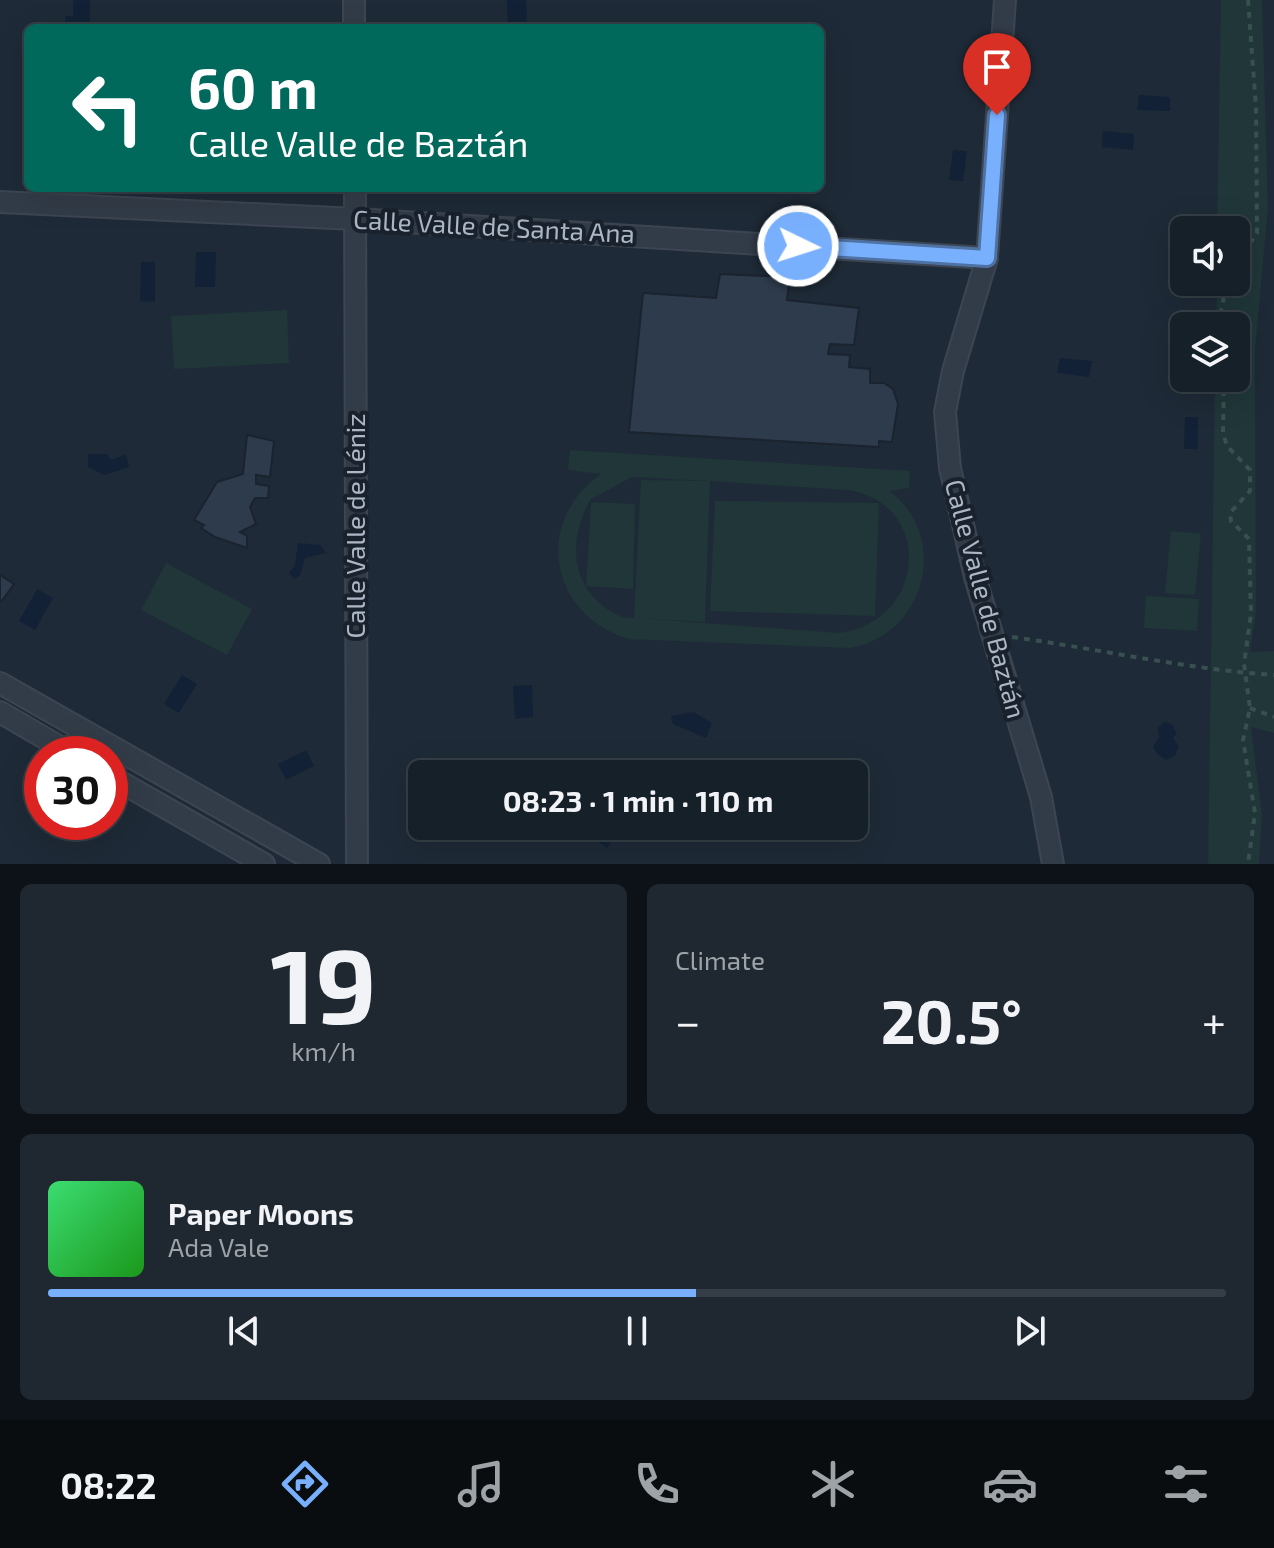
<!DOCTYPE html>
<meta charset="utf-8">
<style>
:root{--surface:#162029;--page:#1f2831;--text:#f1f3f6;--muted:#9ea3a8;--line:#353e46;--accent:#79b0fd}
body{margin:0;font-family:"Exo 2",sans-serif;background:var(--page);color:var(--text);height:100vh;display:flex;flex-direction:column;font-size:30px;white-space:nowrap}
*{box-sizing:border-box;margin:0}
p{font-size:26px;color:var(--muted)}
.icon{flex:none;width:44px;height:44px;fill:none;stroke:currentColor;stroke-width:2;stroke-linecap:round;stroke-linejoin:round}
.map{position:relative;height:864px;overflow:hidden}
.sheet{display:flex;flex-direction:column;gap:20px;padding:20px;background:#0c1217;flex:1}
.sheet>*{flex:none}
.banner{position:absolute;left:24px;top:24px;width:800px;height:168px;border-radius:12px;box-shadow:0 8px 32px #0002,0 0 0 2px var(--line);background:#00695c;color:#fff;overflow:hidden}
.controls{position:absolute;left:1170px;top:216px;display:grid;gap:16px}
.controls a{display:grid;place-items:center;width:80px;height:80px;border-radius:12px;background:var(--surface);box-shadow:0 8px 32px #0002,0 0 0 2px var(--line);font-size:40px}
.speed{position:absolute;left:24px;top:736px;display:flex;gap:16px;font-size:40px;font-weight:700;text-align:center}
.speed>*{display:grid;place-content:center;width:104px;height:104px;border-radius:50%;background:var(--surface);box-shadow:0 8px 32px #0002,0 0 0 2px var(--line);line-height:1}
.speed .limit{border:12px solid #d22;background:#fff;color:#111}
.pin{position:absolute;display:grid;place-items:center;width:68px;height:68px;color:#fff;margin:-82px -34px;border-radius:50% 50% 50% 0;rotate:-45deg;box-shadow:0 0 8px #0007}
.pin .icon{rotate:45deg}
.me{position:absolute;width:88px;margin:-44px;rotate:94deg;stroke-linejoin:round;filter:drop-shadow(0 0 6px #0008)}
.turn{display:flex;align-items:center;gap:28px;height:168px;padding:0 32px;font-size:36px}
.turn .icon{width:104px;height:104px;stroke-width:2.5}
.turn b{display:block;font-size:56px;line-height:68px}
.big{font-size:60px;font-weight:700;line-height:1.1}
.sheet .tile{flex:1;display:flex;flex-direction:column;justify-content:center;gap:12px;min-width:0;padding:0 28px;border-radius:12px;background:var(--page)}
.sheet .dial{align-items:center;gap:0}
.dial b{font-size:104px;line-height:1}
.song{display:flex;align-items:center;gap:24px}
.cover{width:96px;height:96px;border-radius:12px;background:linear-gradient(135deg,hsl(140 70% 55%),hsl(120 70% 35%))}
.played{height:8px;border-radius:4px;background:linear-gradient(90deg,var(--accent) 55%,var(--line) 55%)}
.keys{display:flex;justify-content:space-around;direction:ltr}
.heat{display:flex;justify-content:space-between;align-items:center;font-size:44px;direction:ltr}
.sheet .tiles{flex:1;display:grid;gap:20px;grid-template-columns:1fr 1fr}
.tile:last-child{grid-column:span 2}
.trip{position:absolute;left:408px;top:760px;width:460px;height:80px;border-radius:12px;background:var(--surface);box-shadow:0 8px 32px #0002,0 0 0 2px var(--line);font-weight:700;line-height:80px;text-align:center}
.tabs{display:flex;height:128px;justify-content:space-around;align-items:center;background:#090d10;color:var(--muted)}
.tabs .icon{width:56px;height:56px}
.tabs .active{color:var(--accent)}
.tabs b{font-size:36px;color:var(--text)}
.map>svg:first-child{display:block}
</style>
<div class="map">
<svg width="1274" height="864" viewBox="0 0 1274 864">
<rect width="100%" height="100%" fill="#1e2a37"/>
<!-- green -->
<g fill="#203638" fill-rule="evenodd">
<polygon points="1221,0 1262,0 1268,208 1255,351 1256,612 1250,652 1274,651 1274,733 1251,727 1262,815 1259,864 1208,864 1215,378 1236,378 1236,326 1216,326 1217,282 1236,282 1236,230 1217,230"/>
<polygon points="287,310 289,363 174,369 171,316"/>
<path d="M570 450 910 471 909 488 890 491C951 539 925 634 851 648L628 639C549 614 533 522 601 474L568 470ZM632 477 708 481 641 480 634 618 705 622 710 481 848 490C935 504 926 622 839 633L622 617C571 594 566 545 590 500Z"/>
<polygon points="715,501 879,503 875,616 710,611"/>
<polygon points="591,502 635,504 633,589 586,586"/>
<polygon points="1171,531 1201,534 1195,595 1165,593"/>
<polygon points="166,563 252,609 227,655 141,610"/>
<polygon points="1146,596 1199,599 1197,631 1144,628"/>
</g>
<!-- water -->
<g fill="#122135">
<polygon points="73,0 90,0 90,28 65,28 65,16 73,16"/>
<polygon points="507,0 526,0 527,28 508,28"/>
<polygon points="1139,95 1170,97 1170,111 1137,110"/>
<polygon points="1103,131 1134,134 1133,150 1102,147"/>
<polygon points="953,150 967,151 963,181 949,180"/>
<polygon points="196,252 216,252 215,287 195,287"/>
<polygon points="141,262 155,262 155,302 140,301"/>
<polygon points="1060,358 1092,361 1089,377 1057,373"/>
<polygon points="1185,417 1198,417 1198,449 1184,449"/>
<polygon points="88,454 107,454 111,460 126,454 129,467 104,475 88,467"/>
<polygon points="298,543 320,545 326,553 305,558 300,576 294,579 289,573 295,565"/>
<polygon points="37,589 53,598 35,630 19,621"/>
<polygon points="182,675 197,684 179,713 164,704"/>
<polygon points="532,685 533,717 515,719 513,686"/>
<polygon points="694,712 712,723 706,738 673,724 671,716"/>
<polygon points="1164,722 1172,724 1177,734 1173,738 1179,746 1175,756 1166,760 1157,754 1153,747 1159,737 1158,728"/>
<polygon points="306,750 314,766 286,780 278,764"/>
<polygon points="594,826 622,826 607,848 588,835"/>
</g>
<!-- building -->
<g fill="#2d3b4c" stroke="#1a232e" stroke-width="2">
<polygon points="720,274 790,277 787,300 859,308 854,345 830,344 828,354 850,355 849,367 870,369 870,383 884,383 893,389 898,404 892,442 879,441 879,447 629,432 643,293 716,298"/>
<polygon points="247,435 274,441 270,477 256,475 256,484 269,486 268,498 255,498 250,507 256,524 240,532 247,536 247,548 215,537 201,528 204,525 194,520 217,482 243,474"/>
<polygon points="0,575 14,584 1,602 0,602"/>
</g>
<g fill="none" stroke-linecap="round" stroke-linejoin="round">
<!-- minor casing -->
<g stroke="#3c4551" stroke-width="24">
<g id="minor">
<polyline points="354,0 354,28"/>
<polyline points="1005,0 987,258 953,371 945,412 950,468 975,577 1041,797 1053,864"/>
<polyline points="355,188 357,864"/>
<polyline points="0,202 356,219 987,258"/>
<polyline points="0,683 319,864"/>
<polyline points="0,712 72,754"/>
<polyline points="110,776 264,864"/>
</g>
</g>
<!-- path -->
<g stroke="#395051" stroke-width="4" stroke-dasharray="6 6" stroke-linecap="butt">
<polyline points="1236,263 1257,233 1256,107 1248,0"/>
<polyline points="1218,326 1227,282"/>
<polyline points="1224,378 1223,433 1227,446 1250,470 1250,491 1230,513 1231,521 1249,539 1251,614 1244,664 1250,708 1243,740 1255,813 1248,864"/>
<path d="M1012 637C1100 649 1185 669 1274 675"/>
<polyline points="1250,708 1274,717"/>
</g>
<!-- minor -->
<use href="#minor" stroke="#323c48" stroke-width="20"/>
</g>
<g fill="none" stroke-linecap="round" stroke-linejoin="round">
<!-- route casing -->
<g stroke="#4f72a4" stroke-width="20">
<polyline id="route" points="798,246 987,258 997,115"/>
</g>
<!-- route -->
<use href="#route" stroke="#79b0fd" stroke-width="14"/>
</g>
<g text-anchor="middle" stroke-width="8" stroke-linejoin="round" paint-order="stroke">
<!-- street labels -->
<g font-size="26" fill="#acb6c5" stroke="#18212c">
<text transform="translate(494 227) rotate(3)" y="9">Calle Valle de Santa Ana</text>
<text transform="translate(356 526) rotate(-90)" y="9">Calle Valle de Léniz</text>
<text transform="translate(985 599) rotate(75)" y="9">Calle Valle de Baztán</text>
</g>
</g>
</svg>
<div class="controls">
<a><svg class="icon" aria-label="sound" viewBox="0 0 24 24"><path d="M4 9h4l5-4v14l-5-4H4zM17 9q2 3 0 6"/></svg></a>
<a><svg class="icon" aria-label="layers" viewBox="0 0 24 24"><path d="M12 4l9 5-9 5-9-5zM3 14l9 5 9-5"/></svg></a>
</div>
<div class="speed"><div class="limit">30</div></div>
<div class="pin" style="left:997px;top:115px;background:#d93025"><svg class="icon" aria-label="arrive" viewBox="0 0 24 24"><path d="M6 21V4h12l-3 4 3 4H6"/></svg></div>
<svg class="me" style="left:798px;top:246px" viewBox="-20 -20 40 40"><circle r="17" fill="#79b0fd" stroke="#fff" stroke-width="3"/><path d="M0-11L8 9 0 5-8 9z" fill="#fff"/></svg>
<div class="trip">08:23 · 1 min · 110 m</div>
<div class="banner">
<div class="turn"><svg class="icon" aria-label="left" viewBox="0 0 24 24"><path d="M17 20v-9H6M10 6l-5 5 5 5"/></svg><div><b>60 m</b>Calle Valle de Baztán</div></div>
</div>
</div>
<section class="sheet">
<div class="tiles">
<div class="tile dial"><b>19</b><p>km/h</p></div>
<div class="tile"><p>Climate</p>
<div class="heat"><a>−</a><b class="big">20.5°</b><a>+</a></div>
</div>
<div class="tile">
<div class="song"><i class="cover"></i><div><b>Paper Moons</b><p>Ada Vale</p></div></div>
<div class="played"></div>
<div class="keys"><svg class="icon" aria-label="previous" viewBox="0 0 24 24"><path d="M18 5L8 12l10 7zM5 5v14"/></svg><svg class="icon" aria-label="pause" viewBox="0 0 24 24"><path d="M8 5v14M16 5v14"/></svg><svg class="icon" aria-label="next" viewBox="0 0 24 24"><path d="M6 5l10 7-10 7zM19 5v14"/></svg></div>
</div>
</div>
</section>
<nav class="tabs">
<b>08:22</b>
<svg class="icon active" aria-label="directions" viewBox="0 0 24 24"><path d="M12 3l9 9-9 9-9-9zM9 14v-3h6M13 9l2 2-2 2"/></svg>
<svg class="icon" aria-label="music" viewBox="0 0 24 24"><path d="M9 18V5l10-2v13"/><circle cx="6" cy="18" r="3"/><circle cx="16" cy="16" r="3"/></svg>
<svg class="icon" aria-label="phone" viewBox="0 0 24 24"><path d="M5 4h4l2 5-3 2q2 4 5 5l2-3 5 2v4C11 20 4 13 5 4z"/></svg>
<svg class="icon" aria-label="climate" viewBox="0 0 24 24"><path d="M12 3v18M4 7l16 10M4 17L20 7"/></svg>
<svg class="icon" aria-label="car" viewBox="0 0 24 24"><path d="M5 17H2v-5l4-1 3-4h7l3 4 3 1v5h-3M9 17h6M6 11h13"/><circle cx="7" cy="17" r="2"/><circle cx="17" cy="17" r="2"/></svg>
<svg class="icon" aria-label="filters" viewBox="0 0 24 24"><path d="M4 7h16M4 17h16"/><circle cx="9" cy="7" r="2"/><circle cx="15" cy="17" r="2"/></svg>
</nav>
